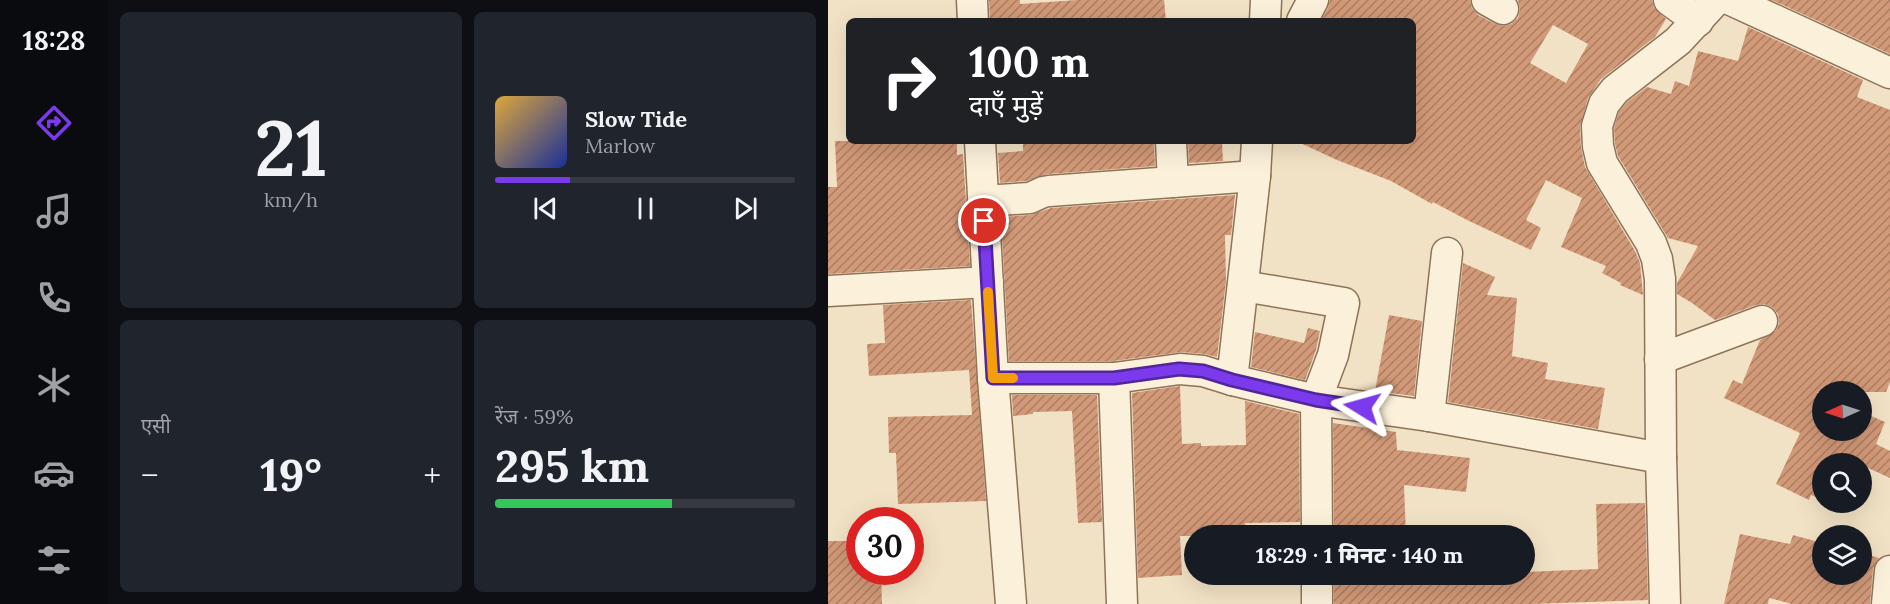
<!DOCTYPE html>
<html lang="hi">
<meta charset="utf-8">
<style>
:root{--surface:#171b24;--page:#20242c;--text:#f1f3f6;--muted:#9ea1a6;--line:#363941;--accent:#7c3aed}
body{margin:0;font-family:Lora,"Noto Sans Devanagari",serif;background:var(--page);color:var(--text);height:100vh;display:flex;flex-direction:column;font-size:22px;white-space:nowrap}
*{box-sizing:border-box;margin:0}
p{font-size:20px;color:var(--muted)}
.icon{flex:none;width:33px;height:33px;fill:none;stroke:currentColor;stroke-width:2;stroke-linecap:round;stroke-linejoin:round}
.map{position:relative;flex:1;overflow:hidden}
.sheet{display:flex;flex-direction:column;gap:12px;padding:12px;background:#0d0f14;width:720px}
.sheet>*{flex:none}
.banner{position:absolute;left:18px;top:18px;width:570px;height:126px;border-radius:9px;box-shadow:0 6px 24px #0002;background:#202124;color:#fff;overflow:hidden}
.needle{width:39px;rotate:267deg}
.controls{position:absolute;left:984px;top:381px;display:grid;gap:12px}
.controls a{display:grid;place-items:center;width:60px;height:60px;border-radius:50%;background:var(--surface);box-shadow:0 6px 24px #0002;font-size:30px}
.speed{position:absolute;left:18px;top:507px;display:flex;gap:12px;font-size:30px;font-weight:700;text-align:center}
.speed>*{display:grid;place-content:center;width:78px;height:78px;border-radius:50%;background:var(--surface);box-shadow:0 6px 24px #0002;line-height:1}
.speed .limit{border:9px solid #d22;background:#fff;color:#111}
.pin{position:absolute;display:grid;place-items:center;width:51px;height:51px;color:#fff;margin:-26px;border:3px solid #fff;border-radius:50%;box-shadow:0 2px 6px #0007}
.me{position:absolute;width:66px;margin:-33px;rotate:278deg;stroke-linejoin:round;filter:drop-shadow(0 0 4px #0008)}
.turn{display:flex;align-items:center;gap:21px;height:126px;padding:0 24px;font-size:27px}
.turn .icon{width:78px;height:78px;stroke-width:2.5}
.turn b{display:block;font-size:42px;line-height:51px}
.big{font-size:45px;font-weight:800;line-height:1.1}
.sheet .tile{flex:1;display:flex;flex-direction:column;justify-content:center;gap:9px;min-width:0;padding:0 21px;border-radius:9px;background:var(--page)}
.sheet .dial{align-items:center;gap:0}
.dial b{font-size:78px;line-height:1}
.song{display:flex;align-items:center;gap:18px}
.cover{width:72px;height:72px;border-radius:9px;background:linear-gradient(135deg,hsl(40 70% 55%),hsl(230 70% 35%))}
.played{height:6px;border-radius:3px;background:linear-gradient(90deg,var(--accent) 25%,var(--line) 25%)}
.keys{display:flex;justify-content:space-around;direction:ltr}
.heat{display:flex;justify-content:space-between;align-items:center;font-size:33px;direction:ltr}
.charge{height:9px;border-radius:4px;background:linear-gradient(90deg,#34c759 59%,var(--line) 0)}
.sheet .tiles{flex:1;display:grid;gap:12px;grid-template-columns:repeat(2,1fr)}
.trip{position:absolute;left:356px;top:525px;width:351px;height:60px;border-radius:30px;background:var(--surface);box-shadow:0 6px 24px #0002;font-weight:800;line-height:60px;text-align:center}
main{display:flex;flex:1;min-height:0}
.menu{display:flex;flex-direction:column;width:108px;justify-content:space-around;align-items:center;background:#090b0e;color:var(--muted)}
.menu .icon{width:42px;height:42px}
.menu .current{color:var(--accent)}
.menu b{font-size:27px;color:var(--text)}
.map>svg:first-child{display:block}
</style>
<main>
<nav class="menu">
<b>18:28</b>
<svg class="icon current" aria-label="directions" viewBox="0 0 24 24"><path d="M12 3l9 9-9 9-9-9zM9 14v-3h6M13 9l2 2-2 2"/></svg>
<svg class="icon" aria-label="music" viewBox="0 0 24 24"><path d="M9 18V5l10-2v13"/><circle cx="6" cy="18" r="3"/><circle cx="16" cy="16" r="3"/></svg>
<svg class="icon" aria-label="phone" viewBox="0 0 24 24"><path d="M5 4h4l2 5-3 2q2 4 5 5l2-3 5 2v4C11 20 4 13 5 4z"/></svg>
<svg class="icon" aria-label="climate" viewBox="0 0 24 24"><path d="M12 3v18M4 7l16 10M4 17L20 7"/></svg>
<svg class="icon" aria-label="car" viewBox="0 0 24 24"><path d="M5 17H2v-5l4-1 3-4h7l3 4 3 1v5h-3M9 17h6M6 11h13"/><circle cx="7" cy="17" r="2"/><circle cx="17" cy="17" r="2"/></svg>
<svg class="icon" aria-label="filters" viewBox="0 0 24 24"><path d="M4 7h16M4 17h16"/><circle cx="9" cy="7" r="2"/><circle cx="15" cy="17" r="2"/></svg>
</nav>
<section class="sheet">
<div class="tiles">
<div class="tile dial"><b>21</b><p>km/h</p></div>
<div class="tile">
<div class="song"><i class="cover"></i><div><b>Slow Tide</b><p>Marlow</p></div></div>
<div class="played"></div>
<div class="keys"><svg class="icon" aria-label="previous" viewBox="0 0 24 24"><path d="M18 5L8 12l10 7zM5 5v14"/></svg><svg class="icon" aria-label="pause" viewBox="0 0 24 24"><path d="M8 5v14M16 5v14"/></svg><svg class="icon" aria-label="next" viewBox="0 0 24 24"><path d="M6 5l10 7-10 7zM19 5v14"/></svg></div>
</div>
<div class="tile"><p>एसी</p>
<div class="heat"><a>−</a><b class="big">19°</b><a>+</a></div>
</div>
<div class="tile"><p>रेंज · 59%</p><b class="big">295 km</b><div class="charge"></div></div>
</div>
</section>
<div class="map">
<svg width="1062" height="604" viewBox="0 0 1062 604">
<defs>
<pattern id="building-hatch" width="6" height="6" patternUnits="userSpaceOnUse" patternTransform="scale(1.5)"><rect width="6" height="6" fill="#d29978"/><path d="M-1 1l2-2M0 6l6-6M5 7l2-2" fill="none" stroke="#ac7d62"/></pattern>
</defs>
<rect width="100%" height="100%" fill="#f2e2c5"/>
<!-- building -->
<g fill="url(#building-hatch)" fill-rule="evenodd">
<polygon points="161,0 192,0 192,4 249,0 336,0 338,21 162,21"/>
<path d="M502 0H642L644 8 650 15 667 24 675 26 683 24 690 18 692 9 690 0H824L826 8 838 19 827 37 773 79 760 98 752 127 753 147 757 167 807 251 812 263 815 295 792 285 793 283 774 273 778 266 733 247 754 198 718 180 698 220 713 228 703 250 639 220 605 202 604 204 563 181 509 160 468 141H585V21H493L500 8ZM725 25 760 44 738 83 702 63Z"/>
<polygon points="944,0 1062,0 1062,54"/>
<polygon points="920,27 1035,80 1029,97 1062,110 1062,382 1058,392 988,392 994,394 994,430 1034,430 1034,412 1057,422 1048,444 1062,451 1062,478 1038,467 1034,477 1034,464 994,464 994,500 983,495 981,500 948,484 972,433 896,398 905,380 914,384 932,340 948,331 951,323 950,314 944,307 936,304 928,305 887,320 864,303 849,294 849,283 870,246 840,238 790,156 787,144 786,128 791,112 799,102 819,87 843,94 847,81 861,86 870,51 910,61"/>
<polygon points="7,141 129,141 129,155 135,154 142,266 0,274 0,187 9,187"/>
<polygon points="195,141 326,141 327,166 220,174 198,181 172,183 170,153 195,151"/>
<polygon points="360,141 394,141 395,161 361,163"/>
<polygon points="407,195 403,235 397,235 398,281 389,357 377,354 353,352 285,361 181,361 173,217 203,215 223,208"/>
<polygon points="635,263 667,277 659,295 689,298 684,356 720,363 717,379 777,388 770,429 620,402"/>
<polygon points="143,300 158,501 70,504 68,453 61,453 60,417 144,415 141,370 41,376 39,344 57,343 55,305"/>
<polygon points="561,315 594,321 586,396 547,391"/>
<polygon points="480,328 492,331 488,350 477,380 423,367 427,332 476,343"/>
<polygon points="352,386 354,444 373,443 373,446 418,445 417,401 471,414 472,522 417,523 417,536 352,536 354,575 310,578 304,393"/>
<polygon points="184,395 269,395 274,522 250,523 244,411 205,412 205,414 185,416"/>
<polygon points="505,423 568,432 569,450 642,458 638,492 576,485 578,536 506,536"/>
<polygon points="817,503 820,600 704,604 506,604 506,574 696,574 696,572 770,569 768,504"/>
<polygon points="912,534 962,544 965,535 994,543 994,574 1034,574 1034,553 1051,558 1048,562 1045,569 1042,604 964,604 941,598 940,604 896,604"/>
<polygon points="0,541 32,541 32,572 53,572 54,604 0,604"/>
</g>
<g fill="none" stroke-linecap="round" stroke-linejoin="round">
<!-- minor casing -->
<g stroke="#8e7359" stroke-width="33">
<g id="minor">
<polyline points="144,0 145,21"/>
<polyline points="659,0 675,9"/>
<polyline points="841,0 870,21"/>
<polyline points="903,0 1062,73"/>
<polyline points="437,21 438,0"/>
<polyline points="474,21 485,0"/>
<polyline points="152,141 165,378 183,604"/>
<polyline points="343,141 345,182"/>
<polyline points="155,201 202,198 215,192 221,191 427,176"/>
<polyline points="415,286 516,303 505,355 488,400 489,536"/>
<polyline points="0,291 160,282"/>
<polyline points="832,359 934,321"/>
<polyline points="165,378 286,378 352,369 375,371 404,380 488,400 601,416 833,458"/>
<polyline points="286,378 294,604"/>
<polyline points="404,380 427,176 429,141"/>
<polyline points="601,416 619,253"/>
<polyline points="489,574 489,604"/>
<polyline points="837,604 833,458 832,279 829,259 823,243 774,163 770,146 769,126 776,104 787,90 850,41 888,0"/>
<polyline points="1059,604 1062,571"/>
</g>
</g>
<!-- minor -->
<use href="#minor" stroke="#fbf0d9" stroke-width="30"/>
</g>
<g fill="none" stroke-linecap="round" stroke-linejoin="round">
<!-- route casing -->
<g stroke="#51269a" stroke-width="15">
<polyline id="route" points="156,221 165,378 286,378 351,369 375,371 404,380 488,400 534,407"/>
</g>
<!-- route -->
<use href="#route" stroke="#7c3aed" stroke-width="10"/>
<!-- slow -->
<polyline stroke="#f59e0b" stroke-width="10" points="160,292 165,378 185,378"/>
</g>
</svg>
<div class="controls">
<a><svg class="needle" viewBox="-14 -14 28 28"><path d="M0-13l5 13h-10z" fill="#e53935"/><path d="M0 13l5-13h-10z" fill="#9ea1a6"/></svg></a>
<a><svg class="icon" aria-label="search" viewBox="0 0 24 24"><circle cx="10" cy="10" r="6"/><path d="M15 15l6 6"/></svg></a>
<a><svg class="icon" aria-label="layers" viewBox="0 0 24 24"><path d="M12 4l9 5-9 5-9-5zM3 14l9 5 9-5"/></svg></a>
</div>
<div class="speed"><div class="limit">30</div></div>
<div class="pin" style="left:156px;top:221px;background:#d93025"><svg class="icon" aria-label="arrive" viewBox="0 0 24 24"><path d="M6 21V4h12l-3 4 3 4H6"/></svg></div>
<svg class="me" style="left:534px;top:407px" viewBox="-20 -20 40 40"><path d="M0-17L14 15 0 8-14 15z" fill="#7c3aed" stroke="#fff" stroke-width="4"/></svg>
<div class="trip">18:29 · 1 मिनट · 140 m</div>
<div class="banner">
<div class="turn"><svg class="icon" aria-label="right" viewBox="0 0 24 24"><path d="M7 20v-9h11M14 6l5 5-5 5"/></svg><div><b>100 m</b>दाएँ मुड़ें</div></div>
</div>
</div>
</main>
